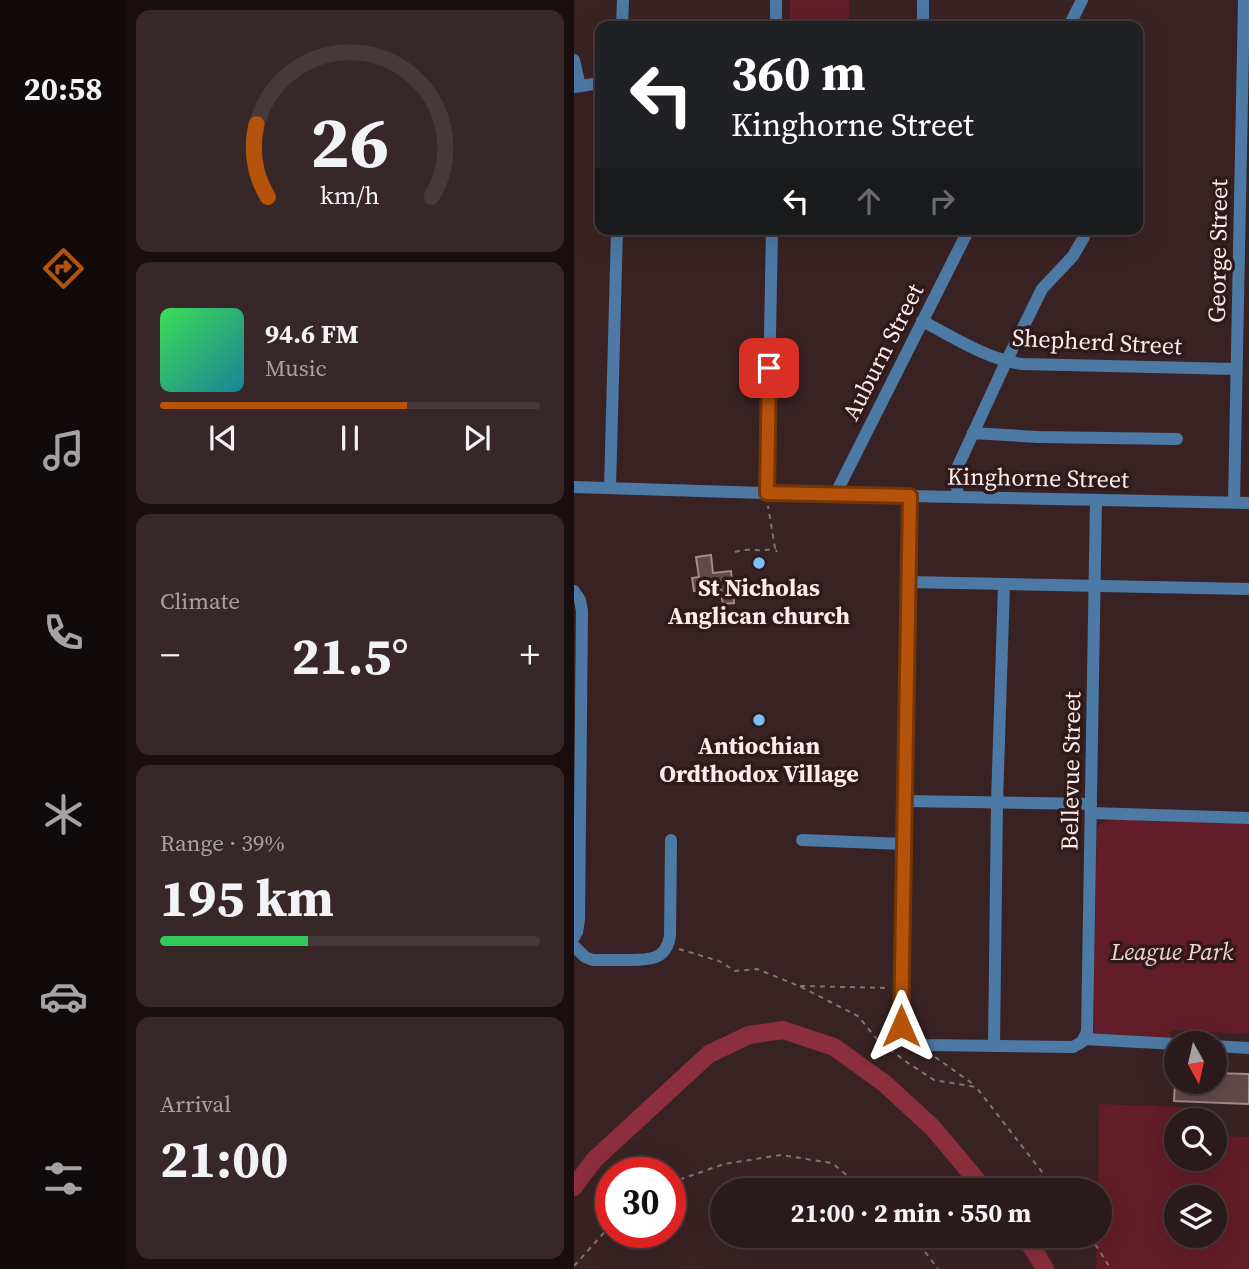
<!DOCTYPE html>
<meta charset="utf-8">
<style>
:root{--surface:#2b1a1b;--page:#372728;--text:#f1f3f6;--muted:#a6a1a3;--line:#47383a;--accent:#b45309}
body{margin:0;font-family:"Source Serif 4",serif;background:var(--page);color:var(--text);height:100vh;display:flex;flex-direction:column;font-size:26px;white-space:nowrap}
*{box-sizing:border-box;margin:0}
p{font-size:23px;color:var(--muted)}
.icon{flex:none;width:38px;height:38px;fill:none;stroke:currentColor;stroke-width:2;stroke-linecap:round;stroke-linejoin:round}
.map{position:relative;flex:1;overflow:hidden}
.panel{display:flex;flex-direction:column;gap:10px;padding:10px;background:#180e0f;width:448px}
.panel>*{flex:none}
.top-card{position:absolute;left:21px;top:21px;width:548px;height:214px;border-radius:14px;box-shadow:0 7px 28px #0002,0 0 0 2px var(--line);background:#202124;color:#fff;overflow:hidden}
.needle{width:46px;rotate:172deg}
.buttons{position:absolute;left:590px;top:1031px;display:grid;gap:14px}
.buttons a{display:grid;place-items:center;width:63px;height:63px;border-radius:50%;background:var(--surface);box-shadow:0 7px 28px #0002,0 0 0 2px var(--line);font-size:35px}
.speed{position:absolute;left:21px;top:1157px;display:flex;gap:14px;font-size:35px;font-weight:700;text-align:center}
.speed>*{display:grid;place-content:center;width:91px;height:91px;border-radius:50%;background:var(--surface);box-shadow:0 7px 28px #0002,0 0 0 2px var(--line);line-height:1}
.speed .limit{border:10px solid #d22;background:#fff;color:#111}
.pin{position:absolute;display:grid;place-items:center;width:60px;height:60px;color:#fff;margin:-30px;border-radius:14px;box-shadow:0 4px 10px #0006}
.me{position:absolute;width:77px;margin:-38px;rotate:0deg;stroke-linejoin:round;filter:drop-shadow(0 0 5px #0008)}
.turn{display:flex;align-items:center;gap:24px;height:147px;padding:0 21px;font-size:32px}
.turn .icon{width:91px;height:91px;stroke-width:2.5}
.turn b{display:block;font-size:49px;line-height:60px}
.lanes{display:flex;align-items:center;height:66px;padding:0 21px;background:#0003;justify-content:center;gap:35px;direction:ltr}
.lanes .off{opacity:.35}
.big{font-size:52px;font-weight:700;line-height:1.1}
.panel .card{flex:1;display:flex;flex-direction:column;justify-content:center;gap:10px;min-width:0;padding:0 24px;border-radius:14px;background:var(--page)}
.panel .dial{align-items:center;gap:0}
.dial svg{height:182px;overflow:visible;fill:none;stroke:var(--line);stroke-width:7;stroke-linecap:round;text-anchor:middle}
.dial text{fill:var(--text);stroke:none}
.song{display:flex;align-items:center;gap:21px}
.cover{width:84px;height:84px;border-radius:10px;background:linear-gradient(135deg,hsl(130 70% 55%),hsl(190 70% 35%))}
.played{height:7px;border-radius:4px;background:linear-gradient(90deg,var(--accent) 65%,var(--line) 65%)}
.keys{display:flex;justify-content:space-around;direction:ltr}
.heat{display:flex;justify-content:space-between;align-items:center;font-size:38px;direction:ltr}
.charge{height:10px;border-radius:5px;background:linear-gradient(90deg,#34c759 39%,var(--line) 0)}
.trip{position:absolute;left:136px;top:1178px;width:402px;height:70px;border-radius:35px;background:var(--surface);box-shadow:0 7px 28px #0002,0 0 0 2px var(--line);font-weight:700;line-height:70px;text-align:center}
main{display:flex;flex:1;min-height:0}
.tabs{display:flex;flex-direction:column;width:126px;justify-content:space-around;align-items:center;background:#110a0b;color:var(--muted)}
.tabs .icon{width:49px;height:49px}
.tabs .selected{color:var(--accent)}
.tabs b{font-size:32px;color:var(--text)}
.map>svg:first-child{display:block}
</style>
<main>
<nav class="tabs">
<b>20:58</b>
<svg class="icon selected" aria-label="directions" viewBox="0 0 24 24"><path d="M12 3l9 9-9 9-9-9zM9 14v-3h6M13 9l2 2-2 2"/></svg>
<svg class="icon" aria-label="music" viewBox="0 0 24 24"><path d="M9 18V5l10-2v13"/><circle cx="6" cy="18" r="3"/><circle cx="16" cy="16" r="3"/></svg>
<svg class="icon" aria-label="phone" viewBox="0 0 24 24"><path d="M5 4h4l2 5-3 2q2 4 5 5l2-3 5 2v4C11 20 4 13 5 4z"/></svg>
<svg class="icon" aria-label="climate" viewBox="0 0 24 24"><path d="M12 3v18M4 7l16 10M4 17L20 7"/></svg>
<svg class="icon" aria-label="car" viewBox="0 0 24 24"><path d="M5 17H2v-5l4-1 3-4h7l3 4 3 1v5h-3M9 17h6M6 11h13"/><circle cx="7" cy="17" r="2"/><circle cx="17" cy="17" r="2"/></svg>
<svg class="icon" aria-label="filters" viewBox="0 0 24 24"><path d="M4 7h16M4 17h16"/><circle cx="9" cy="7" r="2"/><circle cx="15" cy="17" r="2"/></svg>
</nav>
<section class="panel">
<div class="card dial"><svg viewBox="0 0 100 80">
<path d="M14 69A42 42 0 1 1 86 69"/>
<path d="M14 69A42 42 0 0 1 9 37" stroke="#b45309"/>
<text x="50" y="56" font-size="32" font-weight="700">26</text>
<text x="50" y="72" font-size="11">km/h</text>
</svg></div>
<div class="card">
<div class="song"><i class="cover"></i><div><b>94.6 FM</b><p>Music</p></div></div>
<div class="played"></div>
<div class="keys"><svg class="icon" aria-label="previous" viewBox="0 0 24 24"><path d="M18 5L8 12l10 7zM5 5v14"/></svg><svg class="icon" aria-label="pause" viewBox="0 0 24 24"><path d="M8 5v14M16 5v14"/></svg><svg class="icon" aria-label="next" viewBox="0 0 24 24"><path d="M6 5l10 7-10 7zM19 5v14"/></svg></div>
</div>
<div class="card"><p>Climate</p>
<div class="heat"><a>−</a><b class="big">21.5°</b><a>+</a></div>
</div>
<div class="card"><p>Range · 39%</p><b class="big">195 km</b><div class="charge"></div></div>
<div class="card"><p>Arrival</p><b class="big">21:00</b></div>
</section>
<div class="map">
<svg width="675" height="1269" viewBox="0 0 675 1269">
<rect width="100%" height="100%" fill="#392224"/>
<!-- green -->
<g fill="#621d28" fill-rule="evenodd">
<rect x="216" y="0" width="59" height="26"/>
<polygon points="536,819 675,822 675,1034 597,1030 596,1041 519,1036 523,830 526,824"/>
<path d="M525 1104 612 1107V1120H602V1158H640L641 1136 675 1137V1269H522L523 1236H527V1190H524ZM602 1197H640V1236H602Z"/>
</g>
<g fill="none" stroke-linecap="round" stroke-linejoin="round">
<!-- river -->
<g stroke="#8c2e3c" stroke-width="18">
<polyline points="0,1187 20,1160 135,1054 175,1035 209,1030 260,1047 310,1083 359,1128 411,1190"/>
<polyline points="448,1236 460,1250 471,1269"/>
</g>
</g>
<!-- building -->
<g fill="#63494b" stroke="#a6898a" stroke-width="2">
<polygon points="137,555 139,573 157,571 160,603 149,604 146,587 120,591 118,578 125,577 122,557"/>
<polygon points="640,1073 675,1074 675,1104 600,1101 601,1082 640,1082"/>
</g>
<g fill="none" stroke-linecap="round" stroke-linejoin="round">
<!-- path -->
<g stroke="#857172" stroke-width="2" stroke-dasharray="5 5" stroke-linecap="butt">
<polyline points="202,550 203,552"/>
<path d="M161 552C176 547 188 553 201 548L194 506"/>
<polyline points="105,949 145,961 161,971 183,969 225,986 284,1016 302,1038 331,1061 360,1080 402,1087 482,1190"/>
<polyline points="226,986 315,988"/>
<polyline points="361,1057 402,1086"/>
<polyline points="96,1183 150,1164 207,1155 258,1163 291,1190"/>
<polyline points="339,1236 364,1269"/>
<polyline points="516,1236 537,1269"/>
<polyline points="0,1266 37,1225"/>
</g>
<!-- minor -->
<g stroke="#4c7aa5" stroke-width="12">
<polyline points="48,26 49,0"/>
<polyline points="202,26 202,0"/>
<polyline points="349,26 349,0"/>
<polyline points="495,26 508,0"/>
<polyline points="0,60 6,86"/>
<polyline points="0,87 26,83"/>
<path d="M348 321C380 337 412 359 448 364L662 369"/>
<polyline points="399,433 464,437 603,439"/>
<polyline points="0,487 193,493 675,503"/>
<polyline points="36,488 43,229"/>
<polyline points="193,493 198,229"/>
<polyline points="261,495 395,229"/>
<path d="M336 496 327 1014C328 1034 331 1040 352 1045L499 1047 508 1042 513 1032 522 500"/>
<polyline points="383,497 384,466 432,362 468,289 499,256 510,237"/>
<polyline points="660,502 670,0"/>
<polyline points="334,582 675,589"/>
<polyline points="0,591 6,600 8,611 5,920 3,932 0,937"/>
<polyline points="330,801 517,804"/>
<polyline points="517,813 675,818"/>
<polyline points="228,840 330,844"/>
<path d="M0 946 11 957 19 960C30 960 41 960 53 960 74 960 92 961 96 936L97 840"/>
<polyline points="510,1039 602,1044"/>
<polyline points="420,1046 423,802 430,585"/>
<polyline points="640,1046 675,1048"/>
</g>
</g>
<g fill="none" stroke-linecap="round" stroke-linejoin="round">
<!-- route casing -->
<g stroke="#753606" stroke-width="18">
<polyline id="route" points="195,368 193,493 336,496 327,1026"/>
</g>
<!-- route -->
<use href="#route" stroke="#b45309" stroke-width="12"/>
</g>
<!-- markers -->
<g fill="#7ebdf9" stroke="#2f191a" stroke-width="2.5">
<circle cx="185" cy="563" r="7"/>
<circle cx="185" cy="720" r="7"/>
</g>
<g text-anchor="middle" stroke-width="7" stroke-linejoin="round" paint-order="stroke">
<!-- street labels -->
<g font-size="24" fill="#fbebeb" stroke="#2f191a">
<text transform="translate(644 251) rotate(-89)" y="8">George Street</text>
<text transform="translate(523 342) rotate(3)" y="8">Shepherd Street</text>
<text transform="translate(309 352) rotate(-63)" y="8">Auburn Street</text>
<text transform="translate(464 478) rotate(1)" y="8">Kinghorne Street</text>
<text transform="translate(497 771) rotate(-89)" y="8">Bellevue Street</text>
</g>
<!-- poi labels -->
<g font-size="24" font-weight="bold" fill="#fbebeb" stroke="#2f191a">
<text x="185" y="596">St Nicholas<tspan x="185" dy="28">Anglican church</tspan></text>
<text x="185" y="754">Antiochian<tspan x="185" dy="28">Ordthodox Village</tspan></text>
</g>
<!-- park labels -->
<g font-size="24" font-style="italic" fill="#f0d4d5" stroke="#2f191a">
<text x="598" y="960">League Park</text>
</g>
</g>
</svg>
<div class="buttons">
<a><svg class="needle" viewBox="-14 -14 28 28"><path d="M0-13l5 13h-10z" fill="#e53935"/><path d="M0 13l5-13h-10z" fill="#a6a1a3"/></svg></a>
<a><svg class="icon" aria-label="search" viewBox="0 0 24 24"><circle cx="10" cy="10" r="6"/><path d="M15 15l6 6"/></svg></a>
<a><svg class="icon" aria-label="layers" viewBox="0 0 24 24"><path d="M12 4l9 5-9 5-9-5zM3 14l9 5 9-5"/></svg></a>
</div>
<div class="speed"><div class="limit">30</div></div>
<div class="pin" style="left:195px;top:368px;background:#d93025"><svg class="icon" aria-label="arrive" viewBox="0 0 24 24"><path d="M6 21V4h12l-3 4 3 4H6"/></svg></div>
<svg class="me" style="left:327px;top:1026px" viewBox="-20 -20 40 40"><path d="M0-17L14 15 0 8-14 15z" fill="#b45309" stroke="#fff" stroke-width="4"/></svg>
<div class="trip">21:00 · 2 min · 550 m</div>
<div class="top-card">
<div class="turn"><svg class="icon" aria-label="left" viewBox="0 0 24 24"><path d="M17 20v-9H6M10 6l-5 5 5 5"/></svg><div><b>360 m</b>Kinghorne Street</div></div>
<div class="lanes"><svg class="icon" aria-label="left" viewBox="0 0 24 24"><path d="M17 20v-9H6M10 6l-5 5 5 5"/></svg><svg class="icon off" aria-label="ahead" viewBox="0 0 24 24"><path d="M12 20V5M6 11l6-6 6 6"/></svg><svg class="icon off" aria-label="right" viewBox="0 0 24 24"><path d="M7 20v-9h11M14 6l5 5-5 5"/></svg></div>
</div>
</div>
</main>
